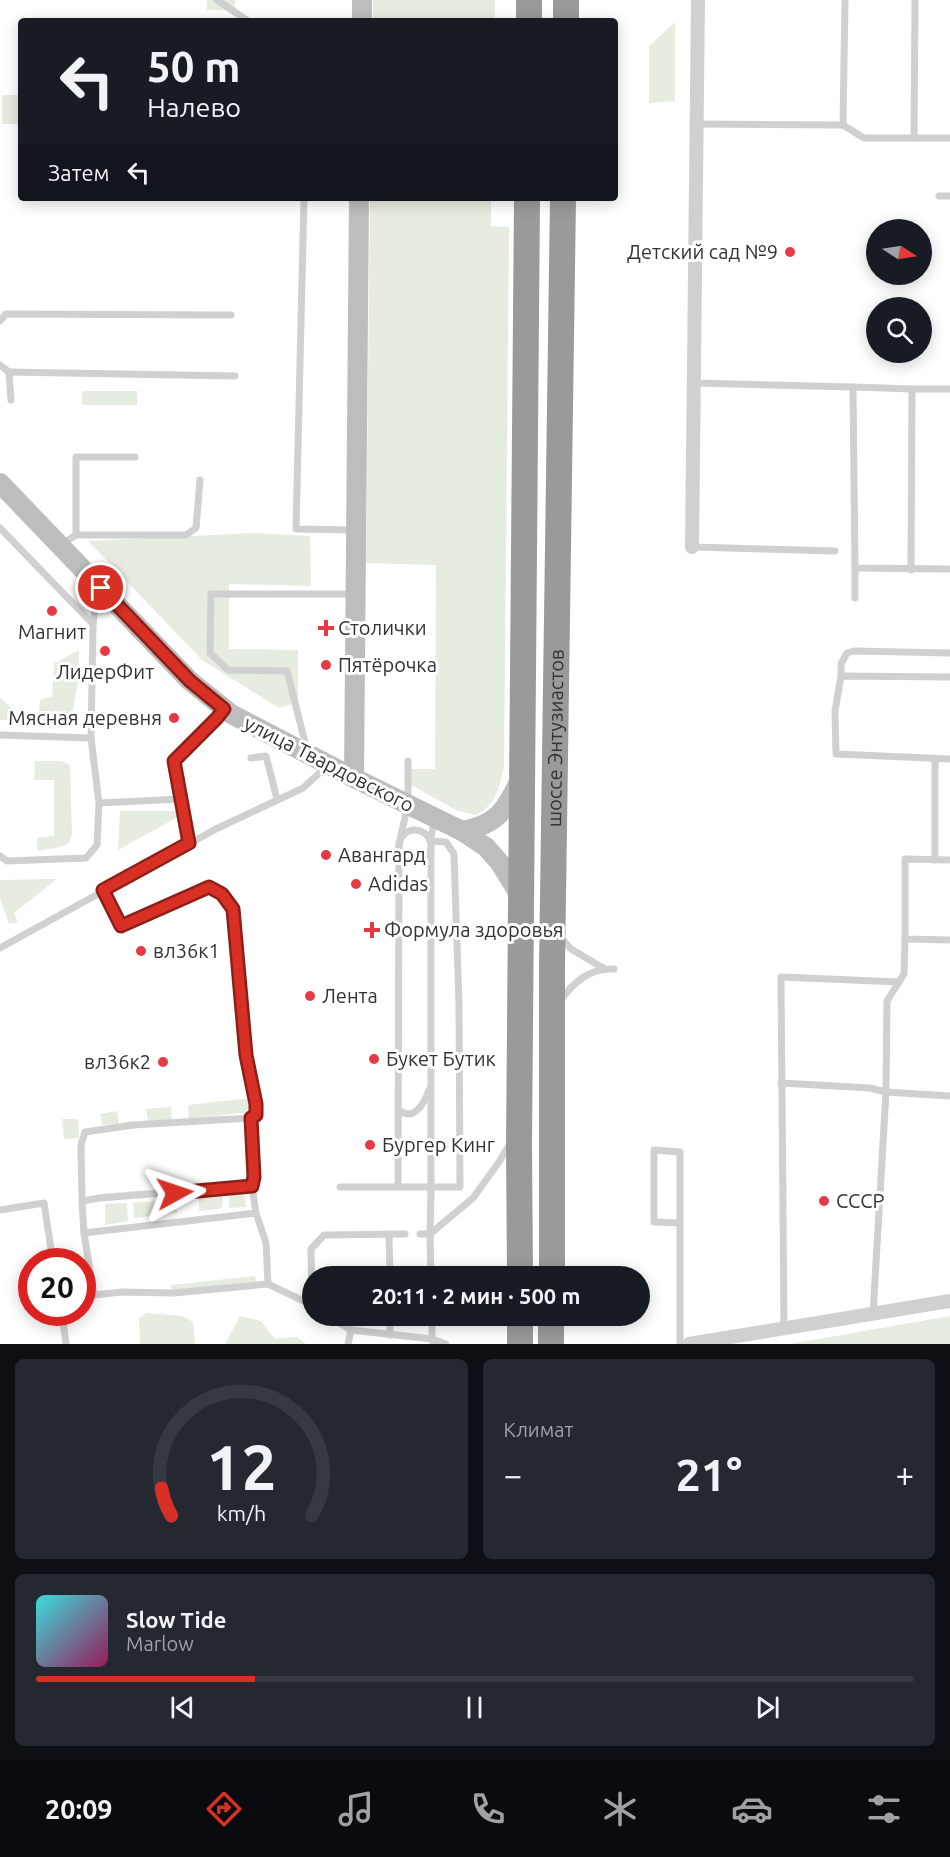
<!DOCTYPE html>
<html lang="ru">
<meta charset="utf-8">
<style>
:root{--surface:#171b24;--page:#242831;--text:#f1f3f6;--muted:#9ea1a6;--line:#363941;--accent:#d93025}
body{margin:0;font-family:Ubuntu,sans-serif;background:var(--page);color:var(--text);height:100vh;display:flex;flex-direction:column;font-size:22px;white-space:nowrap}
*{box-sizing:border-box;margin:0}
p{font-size:20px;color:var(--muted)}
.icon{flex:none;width:33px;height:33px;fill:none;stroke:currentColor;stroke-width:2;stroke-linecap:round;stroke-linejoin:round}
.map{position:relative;height:1344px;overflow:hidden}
.drawer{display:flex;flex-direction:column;gap:15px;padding:15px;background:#0d0f14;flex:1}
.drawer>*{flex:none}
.top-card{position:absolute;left:18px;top:18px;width:600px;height:183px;border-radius:6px;box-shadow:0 3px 15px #0003;background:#171b24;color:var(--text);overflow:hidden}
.needle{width:39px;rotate:102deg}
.tools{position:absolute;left:866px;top:219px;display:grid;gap:12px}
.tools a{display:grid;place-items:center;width:66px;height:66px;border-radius:50%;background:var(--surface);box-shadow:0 3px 15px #0003;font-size:30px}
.speed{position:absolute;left:18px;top:1248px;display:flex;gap:12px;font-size:30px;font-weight:700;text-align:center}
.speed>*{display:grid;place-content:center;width:78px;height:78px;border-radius:50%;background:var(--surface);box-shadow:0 3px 15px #0003;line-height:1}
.speed .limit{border:9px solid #d22;background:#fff;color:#111}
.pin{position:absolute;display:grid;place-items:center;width:51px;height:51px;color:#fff;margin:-26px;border:3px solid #fff;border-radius:50%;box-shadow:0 2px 6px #0007}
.me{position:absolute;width:66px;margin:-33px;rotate:85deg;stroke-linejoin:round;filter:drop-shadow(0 0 4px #0008)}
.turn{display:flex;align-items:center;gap:21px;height:126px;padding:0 30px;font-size:27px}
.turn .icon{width:78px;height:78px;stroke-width:2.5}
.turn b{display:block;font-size:42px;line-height:51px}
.then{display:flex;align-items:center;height:57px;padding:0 30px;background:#0003;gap:12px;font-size:22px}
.big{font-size:45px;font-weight:600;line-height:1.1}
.drawer .tile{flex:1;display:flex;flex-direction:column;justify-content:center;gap:9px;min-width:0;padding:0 21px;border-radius:9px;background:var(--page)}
.drawer .dial{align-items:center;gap:0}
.dial svg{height:156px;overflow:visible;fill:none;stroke:var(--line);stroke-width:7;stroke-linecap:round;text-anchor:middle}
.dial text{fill:var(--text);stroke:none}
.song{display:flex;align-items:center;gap:18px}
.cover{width:72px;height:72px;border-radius:9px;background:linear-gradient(135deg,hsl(180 70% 55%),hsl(330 70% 35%))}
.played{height:6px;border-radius:3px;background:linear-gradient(90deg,var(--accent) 25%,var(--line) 25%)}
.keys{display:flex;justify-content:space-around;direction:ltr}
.heat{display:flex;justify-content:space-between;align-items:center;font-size:33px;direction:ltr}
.drawer .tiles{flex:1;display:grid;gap:15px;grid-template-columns:1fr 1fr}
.tile:last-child{grid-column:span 2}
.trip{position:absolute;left:302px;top:1266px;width:348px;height:60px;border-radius:30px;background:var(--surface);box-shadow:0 3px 15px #0003;font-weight:600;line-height:60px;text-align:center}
.menu{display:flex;height:96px;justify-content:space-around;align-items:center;background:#090b0e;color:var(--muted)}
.menu .icon{width:42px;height:42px}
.menu .current{color:var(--accent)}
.menu b{font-size:27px;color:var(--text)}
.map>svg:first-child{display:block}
</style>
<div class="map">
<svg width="950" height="1344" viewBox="0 0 950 1344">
<rect width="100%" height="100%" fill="#fff"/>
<!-- green -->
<g fill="#e6ecdf">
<rect x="207" y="0" width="28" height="10"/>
<rect x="373" y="0" width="122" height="21"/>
<polygon points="675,22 675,101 649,103 649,46"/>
<rect x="2" y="95" width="19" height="29"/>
<path d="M370 198H491V226L509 227 504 767C498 789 498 803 476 815L456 810 411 785V769H435L436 565 366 563Z"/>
<rect x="82" y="391" width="55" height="14"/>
<polygon points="255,533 310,536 311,586 229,584 229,649 298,650 298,705 300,710 291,704 279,708 202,660 88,541"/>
<path d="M79 651 78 682 72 715 58 722H38L40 700 52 696 54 663C64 661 69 653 79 651Z"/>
<polygon points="0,698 26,721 0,720"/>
<polygon points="35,761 61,761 70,765 72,833 69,843 60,847 37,851 37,838 54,836 54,780 34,780"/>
<polygon points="120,811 176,811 178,817 118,850"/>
<polygon points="57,879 14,913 18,922 9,924 0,898 0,880"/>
<polygon points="251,1098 251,1112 189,1119 188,1105"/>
<polygon points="171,1107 172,1121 148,1122 146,1109"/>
<polygon points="117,1111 119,1124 102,1125 100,1114"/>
<polygon points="62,1119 78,1119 79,1138 64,1139"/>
<polygon points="246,1182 246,1185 99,1196 98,1194"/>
<polygon points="244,1192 246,1207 229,1208 229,1194"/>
<polygon points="218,1195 223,1197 222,1207 218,1209 199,1211 199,1197"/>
<polygon points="176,1199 177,1213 134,1218 133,1203"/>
<polygon points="127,1203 128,1221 105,1225 105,1204"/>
<polygon points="255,1276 256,1282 172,1290 171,1285"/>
<polygon points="147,1313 182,1316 193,1322 195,1344 140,1344 139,1318"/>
<polygon points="240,1316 261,1321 275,1339 297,1337 306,1344 225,1344"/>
<polygon points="950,1316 950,1344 790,1344"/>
</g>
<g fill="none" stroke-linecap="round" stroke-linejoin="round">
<!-- lane -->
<g stroke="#d0d0d0" stroke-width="7">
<polyline points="217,0 248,21"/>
<polyline points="697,124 843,125 864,138 950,138"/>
<polyline points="843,125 845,0"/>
<polyline points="914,138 915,0"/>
<polyline points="939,196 950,196"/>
<polyline points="304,198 296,529 355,530"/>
<polyline points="0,321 6,314 231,315"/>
<polyline points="0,365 9,372 11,400"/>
<polyline points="9,372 235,376"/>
<polyline points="694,383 853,387 855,568 950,569"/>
<polyline points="853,387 912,389"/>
<polyline points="0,528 93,624 96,599 100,591"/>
<polyline points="76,535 76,457 135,457"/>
<polyline points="62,544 76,535 186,535 196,528 200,480"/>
<polyline points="692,547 835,551"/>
<polyline points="911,570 912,389 950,389"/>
<polyline points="855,598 855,568"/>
<polyline points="841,676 841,664 847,653 854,651 950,653"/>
<polyline points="950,677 841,676 835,711 836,754 950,759"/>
<polyline points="0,735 91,738"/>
<polyline points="307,750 287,671 228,670 210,653 211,594 353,594"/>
<polyline points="251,758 266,756 277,799"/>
<polyline points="935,759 935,860"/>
<polyline points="408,761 408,804 399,844 398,1187 431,1187 431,847"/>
<polyline points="99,803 181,799"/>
<circle cx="415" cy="846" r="16"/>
<polyline points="189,843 174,761 223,711"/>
<polyline points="0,856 7,861 86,858 97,845 99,803 91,738 93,624"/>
<polyline points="950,860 905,859 905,939 950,940"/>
<polyline points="103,890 121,926 209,887 222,894 233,909 246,1055 256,1104 256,1115 251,1118"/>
<polyline points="561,938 571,949 605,969"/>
<polyline points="0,948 216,829 303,788 326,767"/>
<path d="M560 1001C574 982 589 968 614 969"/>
<polyline points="781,1083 870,1088 886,1092 887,1001 904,974 905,939"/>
<path d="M398 1109C413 1123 424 1104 429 1090"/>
<polyline points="252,1186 256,1213"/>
<polyline points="340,1187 398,1187"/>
<polyline points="82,1201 81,1145 85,1132 133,1125 251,1118 254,1177 252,1186 100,1198 82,1201 84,1233"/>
<polyline points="0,1210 44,1203 53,1262"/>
<polygon points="256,1213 266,1243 268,1284 174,1293 122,1292 94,1295 84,1233"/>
<polyline points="679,1223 654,1222 654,1150 680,1152 680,1344"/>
<polyline points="389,1234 390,1276"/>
<polyline points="420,1234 430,1234 431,1187 460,1187 459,1004 454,854 446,842 430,841 435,819"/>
<polyline points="431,1276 430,1234 473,1198 499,1162 511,1142"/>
<polyline points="268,1284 312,1305"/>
<polyline points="312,1305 311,1249 324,1235 405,1234"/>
<polyline points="62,1312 66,1344"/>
<polyline points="873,1314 886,1092 950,1096"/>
<polyline points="328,1316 351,1330 432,1339 433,1344"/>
<polyline points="390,1316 390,1335"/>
<polyline points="432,1316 432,1339 446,1344"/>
<polyline points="784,1328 781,977 899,982"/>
<polyline points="348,1344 351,1330"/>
</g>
<!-- street -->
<g stroke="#d0d0d0" stroke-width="14">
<polyline points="692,547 698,0"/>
<polyline points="689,1344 950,1301"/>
</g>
<!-- secondary -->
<g stroke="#bdbdbd" stroke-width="20">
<polyline points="362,21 362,0"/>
<polyline points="0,483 190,681 231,714 354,778 462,831 486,847 500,863 521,897"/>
<polyline points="354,778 359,198"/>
<path d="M462 831C499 824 505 810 521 778"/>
</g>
<!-- highway -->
<g stroke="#9a9a9a" stroke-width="26">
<polyline points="529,21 529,0"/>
<polyline points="566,21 566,0"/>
<polyline points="520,1276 519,1145 527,198"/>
<path id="s1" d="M552 1276V967L563 198"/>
<polyline points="520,1316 520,1344"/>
<polyline points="551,1344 551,1316"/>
</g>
</g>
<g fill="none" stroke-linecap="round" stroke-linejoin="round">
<!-- route casing -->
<g stroke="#8d1f18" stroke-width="15">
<polyline id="route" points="101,588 190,681 224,709 217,718 174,761 189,843 103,890 121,926 209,887 222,894 233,909 246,1055 256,1104 256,1115 251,1118 254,1177 252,1186 175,1193"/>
</g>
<!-- route -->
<use href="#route" stroke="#d93025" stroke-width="10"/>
</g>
<!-- markers -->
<g fill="#e63946" stroke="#fff" stroke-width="2">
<circle cx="790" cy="252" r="6"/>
<circle cx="52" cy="611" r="6"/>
<path d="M323 619h6v6h6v6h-6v6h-6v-6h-6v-6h6z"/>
<circle cx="105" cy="651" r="6"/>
<circle cx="326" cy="665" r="6"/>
<circle cx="174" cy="718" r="6"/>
<circle cx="326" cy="855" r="6"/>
<circle cx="356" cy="884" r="6"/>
<path d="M369 921h6v6h6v6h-6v6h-6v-6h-6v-6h6z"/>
<circle cx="141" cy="951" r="6"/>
<circle cx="310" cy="996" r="6"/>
<circle cx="374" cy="1059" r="6"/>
<circle cx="163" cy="1062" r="6"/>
<circle cx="370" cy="1145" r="6"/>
<circle cx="824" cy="1201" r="6"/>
</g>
<g text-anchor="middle" stroke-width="6" stroke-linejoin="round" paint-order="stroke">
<!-- poi labels -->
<g font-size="20" fill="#333" stroke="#fff" text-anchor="start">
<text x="778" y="259" text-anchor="end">Детский сад №9</text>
<text x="338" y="635">Столички</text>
<text x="52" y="639" text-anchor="middle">Магнит</text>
<text x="338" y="672">Пятёрочка</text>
<text x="105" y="679" text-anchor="middle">ЛидерФит</text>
<text x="162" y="725" text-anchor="end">Мясная деревня</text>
<text x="338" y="862">Авангард</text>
<text x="368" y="891">Adidas</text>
<text x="384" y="937">Формула здоровья</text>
<text x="153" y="958">вл36к1</text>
<text x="322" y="1003">Лента</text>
<text x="386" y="1066">Букет Бутик</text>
<text x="151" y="1069" text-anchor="end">вл36к2</text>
<text x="382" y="1152">Бургер Кинг</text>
<text x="836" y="1208">СССР</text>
</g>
<!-- street labels -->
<g font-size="20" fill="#333" stroke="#fff">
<text dy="7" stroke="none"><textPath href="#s1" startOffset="538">шоссе Энтузиастов</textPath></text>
<text transform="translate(329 764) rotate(27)" y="7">улица Твардовского</text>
</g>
</g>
</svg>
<div class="tools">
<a><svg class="needle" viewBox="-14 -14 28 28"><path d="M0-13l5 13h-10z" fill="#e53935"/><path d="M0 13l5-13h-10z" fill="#9ea1a6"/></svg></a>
<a><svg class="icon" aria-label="search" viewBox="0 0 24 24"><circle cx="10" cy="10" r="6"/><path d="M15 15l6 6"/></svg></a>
</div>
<div class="speed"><div class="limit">20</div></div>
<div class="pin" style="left:101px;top:588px;background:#d93025"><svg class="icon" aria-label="arrive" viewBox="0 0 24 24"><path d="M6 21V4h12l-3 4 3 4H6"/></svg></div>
<svg class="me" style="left:175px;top:1193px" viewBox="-20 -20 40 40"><path d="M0-17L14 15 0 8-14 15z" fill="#d93025" stroke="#fff" stroke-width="4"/></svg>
<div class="trip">20:11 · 2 мин · 500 m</div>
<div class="top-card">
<div class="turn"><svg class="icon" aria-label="left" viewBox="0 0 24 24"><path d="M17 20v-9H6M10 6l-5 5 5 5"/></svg><div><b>50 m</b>Налево</div></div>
<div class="then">Затем<svg class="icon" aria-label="left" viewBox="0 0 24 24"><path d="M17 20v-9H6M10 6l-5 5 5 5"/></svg></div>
</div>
</div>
<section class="drawer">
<div class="tiles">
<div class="tile dial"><svg viewBox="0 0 100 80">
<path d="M14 69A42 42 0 1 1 86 69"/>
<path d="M14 69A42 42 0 0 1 9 55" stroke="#d93025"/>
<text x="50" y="56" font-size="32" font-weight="700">12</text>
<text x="50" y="72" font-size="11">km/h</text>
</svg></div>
<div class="tile"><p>Климат</p>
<div class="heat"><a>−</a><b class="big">21°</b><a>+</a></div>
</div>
<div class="tile">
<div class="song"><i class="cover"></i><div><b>Slow Tide</b><p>Marlow</p></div></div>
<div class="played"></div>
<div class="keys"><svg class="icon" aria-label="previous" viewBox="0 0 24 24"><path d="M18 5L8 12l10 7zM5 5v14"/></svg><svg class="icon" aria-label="pause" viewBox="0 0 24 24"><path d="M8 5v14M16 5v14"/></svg><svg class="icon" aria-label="next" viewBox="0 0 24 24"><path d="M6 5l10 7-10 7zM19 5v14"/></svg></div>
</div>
</div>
</section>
<nav class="menu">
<b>20:09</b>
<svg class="icon current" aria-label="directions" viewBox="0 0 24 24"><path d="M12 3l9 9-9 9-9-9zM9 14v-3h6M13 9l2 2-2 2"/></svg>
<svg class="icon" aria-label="music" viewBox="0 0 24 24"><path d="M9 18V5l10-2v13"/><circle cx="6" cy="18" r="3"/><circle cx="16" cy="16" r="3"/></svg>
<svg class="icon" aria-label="phone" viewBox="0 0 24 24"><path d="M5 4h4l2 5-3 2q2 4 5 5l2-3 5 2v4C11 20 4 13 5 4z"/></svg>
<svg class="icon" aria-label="climate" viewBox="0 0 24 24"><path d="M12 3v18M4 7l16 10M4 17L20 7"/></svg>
<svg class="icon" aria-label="car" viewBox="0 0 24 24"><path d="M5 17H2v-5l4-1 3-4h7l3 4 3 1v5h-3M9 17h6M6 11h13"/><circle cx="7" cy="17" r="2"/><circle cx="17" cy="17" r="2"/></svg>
<svg class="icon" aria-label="filters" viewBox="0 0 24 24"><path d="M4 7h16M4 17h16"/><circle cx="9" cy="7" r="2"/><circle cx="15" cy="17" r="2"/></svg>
</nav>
